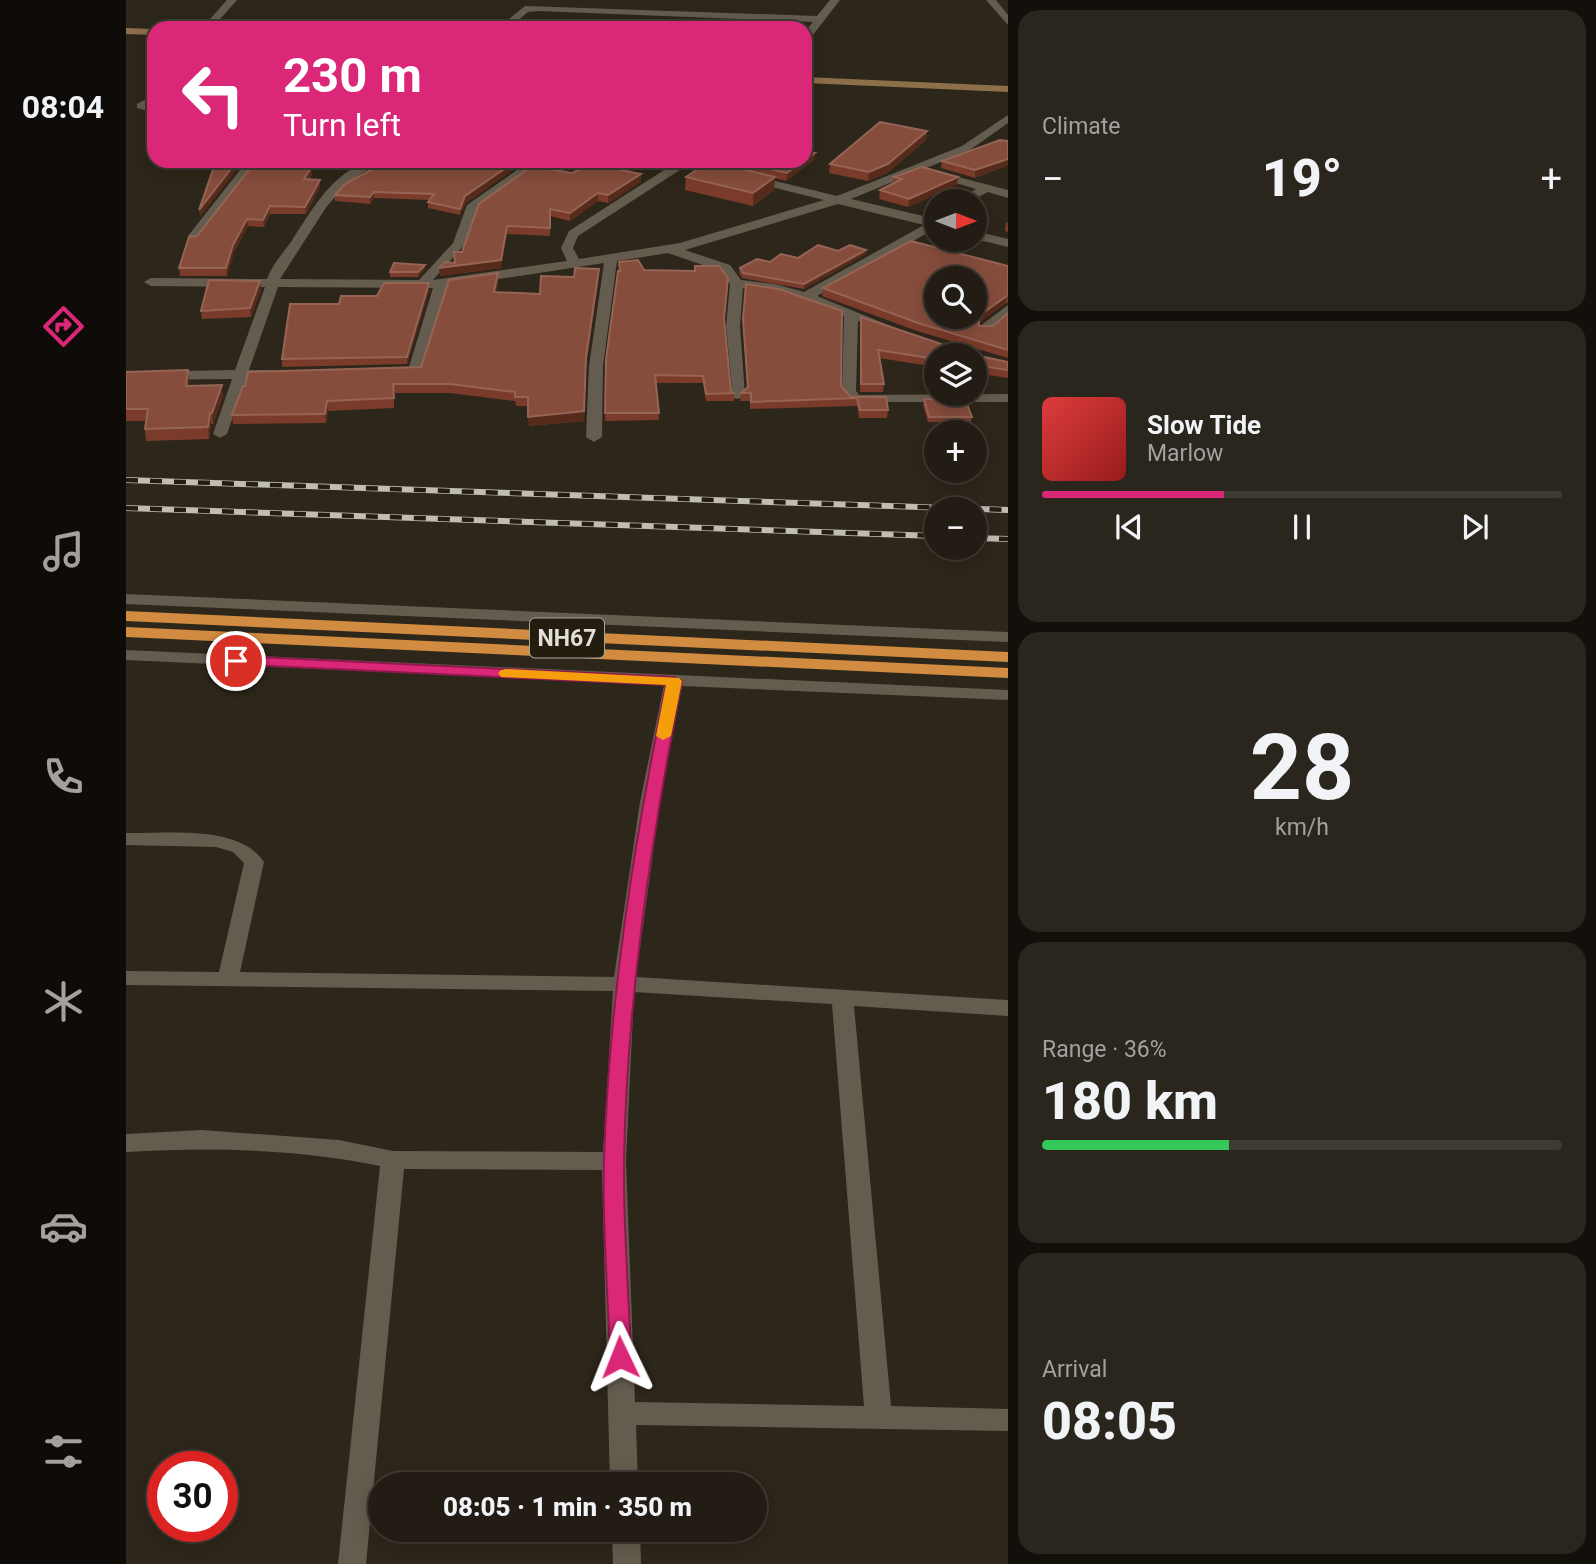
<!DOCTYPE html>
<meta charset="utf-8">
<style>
:root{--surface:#221c14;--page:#2a251d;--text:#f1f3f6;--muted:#a2a1a0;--line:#3f3a34;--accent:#db2777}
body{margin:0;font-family:Roboto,sans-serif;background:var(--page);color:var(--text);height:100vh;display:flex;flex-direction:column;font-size:26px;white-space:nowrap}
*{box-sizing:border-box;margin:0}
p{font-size:23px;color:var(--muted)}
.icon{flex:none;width:38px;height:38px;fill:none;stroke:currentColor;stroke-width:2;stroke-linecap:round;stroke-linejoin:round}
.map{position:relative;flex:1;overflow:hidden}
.details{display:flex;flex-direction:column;gap:10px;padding:10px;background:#130f0b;width:588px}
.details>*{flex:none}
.banner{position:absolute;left:21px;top:21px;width:665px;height:147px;border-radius:21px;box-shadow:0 4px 18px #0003,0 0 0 2px var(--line);background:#db2777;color:#fff;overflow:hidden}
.needle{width:46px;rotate:90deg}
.controls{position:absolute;left:798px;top:189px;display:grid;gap:14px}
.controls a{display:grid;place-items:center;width:63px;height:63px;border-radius:50%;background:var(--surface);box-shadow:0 4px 18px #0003,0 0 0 2px var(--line);font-size:35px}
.speed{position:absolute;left:21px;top:1451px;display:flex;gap:14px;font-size:35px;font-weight:700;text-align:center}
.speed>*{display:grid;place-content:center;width:91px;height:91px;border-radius:50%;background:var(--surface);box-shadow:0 4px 18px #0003,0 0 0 2px var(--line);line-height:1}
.speed .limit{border:10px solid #d22;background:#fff;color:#111}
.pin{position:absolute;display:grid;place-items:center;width:60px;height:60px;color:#fff;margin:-30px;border:4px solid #fff;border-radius:50%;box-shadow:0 2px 7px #0007}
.me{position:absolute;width:77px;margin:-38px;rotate:358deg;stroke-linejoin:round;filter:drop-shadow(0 0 5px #0008)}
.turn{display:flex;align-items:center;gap:24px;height:147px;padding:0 21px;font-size:32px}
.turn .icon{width:91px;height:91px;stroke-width:2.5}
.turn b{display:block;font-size:49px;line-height:60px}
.big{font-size:52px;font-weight:800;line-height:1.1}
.details .widget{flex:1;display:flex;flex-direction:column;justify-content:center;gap:10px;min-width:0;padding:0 24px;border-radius:21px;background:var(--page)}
.details .dial{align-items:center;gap:0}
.dial b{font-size:91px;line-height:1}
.song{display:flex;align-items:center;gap:21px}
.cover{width:84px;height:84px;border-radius:10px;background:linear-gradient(135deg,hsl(0 70% 55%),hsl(0 70% 35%))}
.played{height:7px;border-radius:4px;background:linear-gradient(90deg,var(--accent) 35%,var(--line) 35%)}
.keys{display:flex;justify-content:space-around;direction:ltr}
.heat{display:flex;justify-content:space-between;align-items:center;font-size:38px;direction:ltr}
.charge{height:10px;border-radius:5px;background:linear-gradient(90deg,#34c759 36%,var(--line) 0)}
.trip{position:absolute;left:242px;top:1472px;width:399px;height:70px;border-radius:35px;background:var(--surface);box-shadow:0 4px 18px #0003,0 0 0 2px var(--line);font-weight:800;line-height:70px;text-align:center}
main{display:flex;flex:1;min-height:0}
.menu{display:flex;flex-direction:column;width:126px;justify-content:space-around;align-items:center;background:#0e0b08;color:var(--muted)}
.menu .icon{width:49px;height:49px}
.menu .selected{color:var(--accent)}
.menu b{font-size:32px;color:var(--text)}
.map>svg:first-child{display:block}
</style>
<main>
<nav class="menu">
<b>08:04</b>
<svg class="icon selected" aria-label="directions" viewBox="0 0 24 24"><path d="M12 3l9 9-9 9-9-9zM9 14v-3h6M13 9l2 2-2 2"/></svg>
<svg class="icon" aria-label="music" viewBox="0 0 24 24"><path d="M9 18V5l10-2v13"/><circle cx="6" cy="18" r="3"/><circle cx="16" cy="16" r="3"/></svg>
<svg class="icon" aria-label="phone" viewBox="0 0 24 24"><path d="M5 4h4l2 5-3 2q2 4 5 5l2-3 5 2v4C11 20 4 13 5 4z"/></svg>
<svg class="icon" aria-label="climate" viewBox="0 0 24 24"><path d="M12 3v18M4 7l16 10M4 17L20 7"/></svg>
<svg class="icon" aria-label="car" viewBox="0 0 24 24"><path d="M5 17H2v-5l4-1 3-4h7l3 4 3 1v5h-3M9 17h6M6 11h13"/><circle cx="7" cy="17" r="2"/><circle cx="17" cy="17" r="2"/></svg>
<svg class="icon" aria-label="filters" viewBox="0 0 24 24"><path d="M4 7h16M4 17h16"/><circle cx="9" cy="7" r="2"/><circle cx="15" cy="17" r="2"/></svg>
</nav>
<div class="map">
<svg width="882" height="1564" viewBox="0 0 882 1564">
<rect width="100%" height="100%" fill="#2d261a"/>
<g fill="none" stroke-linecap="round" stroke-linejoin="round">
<!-- minor -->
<g fill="#645d4f" fill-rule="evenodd">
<polygon points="101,0 111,0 86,28 76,28"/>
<polygon points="704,0 714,0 683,40 679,41 679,31 687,22 413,11 402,12 383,28 372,28 399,6 691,16"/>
<polygon points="860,0 870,0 882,15 882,25"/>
<polygon points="28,95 28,103 24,105 28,106 28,113 11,108 11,104"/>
<path d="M882 115V123L844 150 725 199 810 219V228L691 296 767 327 760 331 732 321 730 391 733 395 882 394V402H724L716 392 718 316 664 296 617 288 614 326 619 395 612 399 607 398 600 326 604 284 594 271 542 253 491 261 477 366 476 437 468 442 460 437 463 366 478 263 321 287 296 371C288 378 268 378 260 371L267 367H283L307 288 152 287 123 370H146L153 374 146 378 120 379 101 434 94 438 87 434 106 379 0 380V372L109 370 139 287 25 286 18 282 25 278 141 279C146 265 157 253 165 242 186 210 212 161 255 161L224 181 201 206 154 279 293 280 327 243 341 205 404 161H418L351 210 339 244 307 280 441 261 435 248 443 231 549 163 547 161H567L711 196 836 146ZM560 166 698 200 554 243 453 259 447 248 452 236ZM712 204 798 225 678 292 649 284 615 280 604 265 559 250Z"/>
<polygon points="121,161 133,161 70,242 62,242 62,236"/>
<polygon points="805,170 882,190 882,198 862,192 845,201 831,201 850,189 805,176"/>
<polygon points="849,231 882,239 882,247 849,239"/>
<polygon points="882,305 882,316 864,332 854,332 854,326"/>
<polygon points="0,594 882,632 882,642 0,604"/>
<path d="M0 650 882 690V700L556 686 534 802 510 977 882 1000V1016L728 1006 765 1406 882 1409V1431L510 1425 512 1484H484L476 1170 278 1169 240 1564H212L254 1166C171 1149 85 1147 0 1152V1134L76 1130 213 1140 267 1151 477 1152 487 991 0 985V971L93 972 118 863 107 852 90 847 0 845V833C41 834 113 824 138 862L114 972 488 977 514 802 538 685 0 660ZM508 992 706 1004 738 1406 509 1402 500 1161Z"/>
<polygon points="486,1530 514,1530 515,1564 487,1564"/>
</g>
<!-- secondary -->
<g fill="#8d6f4a" fill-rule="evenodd">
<polygon points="0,28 28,29 28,35 0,34"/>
<polygon points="679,77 882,86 882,92 679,83"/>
</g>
<!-- trunk -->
<g fill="#d28c42" fill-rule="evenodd">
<polygon points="0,611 882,652 882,662 0,621"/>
<polygon points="0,627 882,668 882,678 0,637"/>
</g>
<!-- rail casing -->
<g stroke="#c1bdb4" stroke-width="6">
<g id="rail">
<polyline points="0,480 882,510"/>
<polyline points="0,508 810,536"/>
<polyline points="849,538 882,539"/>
</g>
</g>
<!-- rail -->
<use href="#rail" stroke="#231d10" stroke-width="4.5" stroke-dasharray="12" stroke-linecap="butt"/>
</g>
<!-- wall -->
<g fill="#7b3b2a">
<polygon points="801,131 800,140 761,173 742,181 703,173 704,164"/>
<polygon points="882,141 882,165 849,178 815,168 816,161"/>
<polygon points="689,153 688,160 660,181 649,178 648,190 627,206 559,190 560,177 596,164 596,161 679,161"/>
<polygon points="130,161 186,161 180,168 185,168 186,175 183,180 194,187 180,214 144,214 138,227 122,226 108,252 101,276 54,276 53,268 71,236"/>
<polygon points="261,161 385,161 383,162 387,163 387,170 340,203 334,215 302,208 302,202 303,200 248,198 244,204 209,201 209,195"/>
<polygon points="503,172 515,174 515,182 482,203 472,201 444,221 424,216 424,236 381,234 375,268 314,276 329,263 336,252 446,173"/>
<polygon points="768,177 832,177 831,185 782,207 753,199 754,190 767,183"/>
<polygon points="882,222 882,232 879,231 880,223"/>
<polygon points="712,251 740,254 678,289 616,278 613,273 614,268"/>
<polygon points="493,262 518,270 598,321 605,391 608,393 608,401 580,401 577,383 530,383 533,420 479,421 480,359 493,271"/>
<polygon points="299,265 299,269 292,277 264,277 264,272"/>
<polygon points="882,266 882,303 880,303 853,323 853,326 867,326 882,313 882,358 791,331 696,296 697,288"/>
<polygon points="372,273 372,282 370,292 414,294 473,277 460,366 458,421 403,426 402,406 390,406 389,401 324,393 268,393 268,408 202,411 200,423 107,424 106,415 295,367"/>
<polygon points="134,281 135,290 125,317 76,319 75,311"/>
<polygon points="303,283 303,291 281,364 156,367 156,359 213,304"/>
<polygon points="620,284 725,397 760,397 762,410 761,418 733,418 731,406 624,409 624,401 614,401 615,393 621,388 617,326"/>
<polygon points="735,317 849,355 882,362 882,378 849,373 849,355 810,355 810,367 753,358 758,384 757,392 734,392"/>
<polygon points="0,372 63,381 63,386 97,396 87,424 85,424 83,439 20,441 19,429 20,421 0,421"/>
<polygon points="798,399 846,417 845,422 802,422 797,405"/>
</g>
<!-- shaded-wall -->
<g fill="#572b1c">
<polygon points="801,131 800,140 761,173 742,181 743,172"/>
<polygon points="689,153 688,160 660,181 661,173"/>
<polygon points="882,159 882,165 849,178 849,170"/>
<polygon points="111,161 118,161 74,217 73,210"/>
<polygon points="180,161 186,161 175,175 175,168"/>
<polygon points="508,161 518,161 495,177 495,170"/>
<polygon points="387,163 387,170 340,203 334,215 334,209 339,196"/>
<polygon points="185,168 186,175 178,186 178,179"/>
<polygon points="515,174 515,182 482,203 482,195"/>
<polygon points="649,177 648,190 627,206 627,193"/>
<polygon points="832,177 831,185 782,207 783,199"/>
<polygon points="194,180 194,187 180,214 179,207"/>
<polygon points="248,192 248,198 244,204 244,197"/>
<polygon points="472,193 472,201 444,221 444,213"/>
<polygon points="144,206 144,214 138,227 137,220"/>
<polygon points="121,219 122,226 108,252 101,276 100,268 107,245"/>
<polygon points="381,226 381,234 375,268 314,276 313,268 375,260"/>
<polygon points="740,250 740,254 678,289 678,284"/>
<polygon points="299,265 299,269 292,277 292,272"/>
<polygon points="473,269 473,277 460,366 458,421 403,426 402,417"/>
<polygon points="372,273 372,282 369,301 368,292"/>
<polygon points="134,281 135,290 125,317 124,308"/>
<polygon points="303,283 303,291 281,364 281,357"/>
<polygon points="881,295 880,303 852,324 853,316"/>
<polygon points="62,370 63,381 61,398 60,386"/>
<polygon points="96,385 97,396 87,424 86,413"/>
<polygon points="201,401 202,411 200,423 199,414"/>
<polygon points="84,413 85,424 83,439 82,427"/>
</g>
<!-- building -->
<g fill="#864d3d" stroke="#956455" stroke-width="2" fill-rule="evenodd">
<polygon points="754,122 801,131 762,164 743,172 704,164"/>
<polygon points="874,140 882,141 882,159 849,170 816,161"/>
<polygon points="679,151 689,153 679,160"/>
<polygon points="90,161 111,161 73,210"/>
<polygon points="130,161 180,161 175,168 185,168 178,179 194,180 179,207 144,206 137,220 121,219 107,245 100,268 53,268 63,237 71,236"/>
<polygon points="261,161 376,161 387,163 339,196 334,209 302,202 308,194 248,192 244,197 209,195 219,184"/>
<polygon points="470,161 508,161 495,170 515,174 482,195 472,193 444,213 424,209 424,228 381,226 375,260 313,268 319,262 329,263 328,252 336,252 353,204 406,166 446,173"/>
<polygon points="583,161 649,177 627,193 560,177"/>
<polygon points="609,161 678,161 661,173"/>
<polygon points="796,167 832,177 783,199 754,190 776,179 768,177"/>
<path d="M785 241 882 266V295L853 316V326H867L882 313V350L792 323 697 288ZM810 278H849V317H810Z"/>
<polygon points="692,245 712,251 724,245 740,250 678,284 617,273 614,268 631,259 644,262 655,254 672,258"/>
<polygon points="512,260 518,270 569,271 569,266 593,266 602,278 598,319 605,391 608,393 580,394 577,376 529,375 533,413 479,413 480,359 492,271 494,271 493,262"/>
<polygon points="268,263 299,265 292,272 264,272"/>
<polygon points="449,268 473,269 460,357 458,411 402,417 402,397 389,397 389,392 324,384 267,384 268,398 201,401 199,414 106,415 117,386 119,386 122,372 295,367 323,280 372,273 368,292 414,294 415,276 448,277"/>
<polygon points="83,280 134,281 124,308 75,311"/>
<polygon points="258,283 303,283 281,357 156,359 164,304 213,304 215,296 251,296"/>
<polygon points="620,284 653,289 716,311 715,386 725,397 760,397 762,410 734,410 731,398 625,402 625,393 615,393 622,387 617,319"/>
<polygon points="735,317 833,350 847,350 849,355 882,362 882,370 849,365 849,355 810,355 810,359 752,350 758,384 735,384"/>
<polygon points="62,370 60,386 96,385 86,413 84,413 82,427 19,429 22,409 0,409 0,372"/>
<polygon points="798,399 839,399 846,417 803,417"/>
</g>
<!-- route -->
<path fill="#db2777" stroke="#8e194d" stroke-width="2" d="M110 656 548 677 556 681C525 840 501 999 498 1160 497 1226 503 1292 505 1357L502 1363 494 1366 487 1363 484 1357C482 1291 476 1225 478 1160 483 1000 508 842 540 685L104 664 102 661Z"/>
<!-- slow -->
<polygon fill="#f59e0b" points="380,669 553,678 556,681 545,736 537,740 530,736 540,685 375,677 372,673 375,670"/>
<g text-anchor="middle" stroke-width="7" stroke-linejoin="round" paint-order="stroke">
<!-- shield labels -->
<rect fill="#231d10" stroke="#a9a59b" stroke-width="2" x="404" y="618.5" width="74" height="39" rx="5"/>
<g font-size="23" font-weight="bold" fill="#e3dfd7">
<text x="441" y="646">NH67</text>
</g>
</g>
</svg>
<div class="controls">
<a><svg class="needle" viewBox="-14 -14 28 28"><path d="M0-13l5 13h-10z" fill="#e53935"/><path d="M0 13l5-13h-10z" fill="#a2a1a0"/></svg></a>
<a><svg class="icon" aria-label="search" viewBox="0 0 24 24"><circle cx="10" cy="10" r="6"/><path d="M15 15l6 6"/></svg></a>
<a><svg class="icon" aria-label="layers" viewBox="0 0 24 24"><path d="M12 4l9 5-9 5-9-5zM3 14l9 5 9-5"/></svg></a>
<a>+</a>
<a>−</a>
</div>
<div class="speed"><div class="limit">30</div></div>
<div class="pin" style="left:110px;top:661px;background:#d93025"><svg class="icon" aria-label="arrive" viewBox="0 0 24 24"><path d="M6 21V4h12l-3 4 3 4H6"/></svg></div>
<svg class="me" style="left:494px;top:1357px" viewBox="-20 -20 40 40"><path d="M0-17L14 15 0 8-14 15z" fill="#db2777" stroke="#fff" stroke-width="4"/></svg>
<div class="trip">08:05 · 1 min · 350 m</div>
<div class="banner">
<div class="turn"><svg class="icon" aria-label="left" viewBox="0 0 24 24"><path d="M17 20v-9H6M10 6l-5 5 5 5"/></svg><div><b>230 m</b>Turn left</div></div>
</div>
</div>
<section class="details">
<div class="widget"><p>Climate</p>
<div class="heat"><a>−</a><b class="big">19°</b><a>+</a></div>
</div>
<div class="widget">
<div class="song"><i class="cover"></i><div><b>Slow Tide</b><p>Marlow</p></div></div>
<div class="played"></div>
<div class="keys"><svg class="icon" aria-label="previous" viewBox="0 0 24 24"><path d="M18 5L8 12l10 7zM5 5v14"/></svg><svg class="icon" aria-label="pause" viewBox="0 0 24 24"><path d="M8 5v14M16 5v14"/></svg><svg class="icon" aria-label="next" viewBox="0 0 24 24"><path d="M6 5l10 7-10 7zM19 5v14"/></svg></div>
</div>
<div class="widget dial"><b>28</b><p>km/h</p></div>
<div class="widget"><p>Range · 36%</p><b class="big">180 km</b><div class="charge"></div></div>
<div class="widget"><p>Arrival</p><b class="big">08:05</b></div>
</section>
</main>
